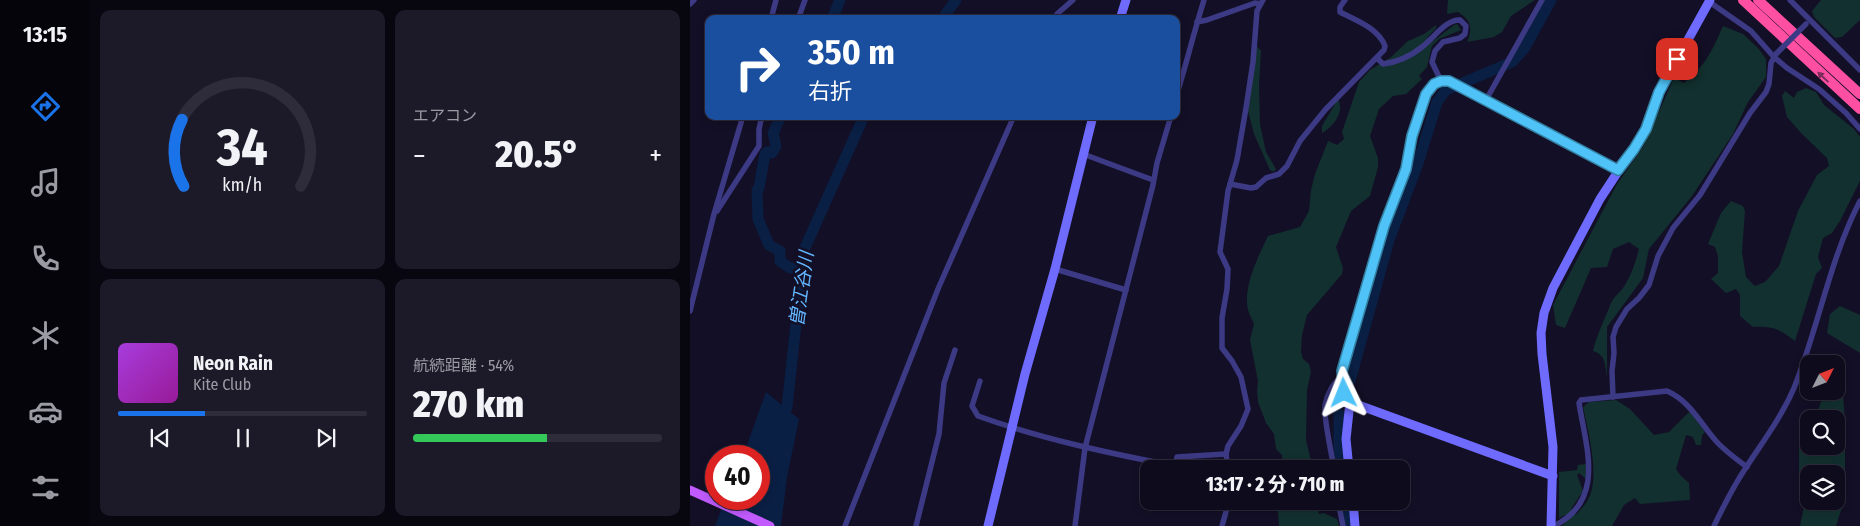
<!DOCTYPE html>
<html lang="ja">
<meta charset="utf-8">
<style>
:root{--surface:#0e0b1c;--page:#1c1929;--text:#f1f3f6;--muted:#9b9ba3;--line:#2e2b3b;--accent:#1a73e8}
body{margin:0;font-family:"Fira Sans Condensed","Noto Sans JP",sans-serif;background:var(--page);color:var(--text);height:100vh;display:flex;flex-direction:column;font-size:19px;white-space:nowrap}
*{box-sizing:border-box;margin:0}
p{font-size:16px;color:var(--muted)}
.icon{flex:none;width:28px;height:28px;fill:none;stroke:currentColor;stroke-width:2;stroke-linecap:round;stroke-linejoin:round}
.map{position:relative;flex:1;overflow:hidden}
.side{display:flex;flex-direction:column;gap:10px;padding:10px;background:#08060f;width:600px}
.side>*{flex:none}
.top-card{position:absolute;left:15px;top:15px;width:475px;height:105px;border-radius:10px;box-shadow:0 2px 8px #0003,0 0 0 1px var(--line);background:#1a4fa0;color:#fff;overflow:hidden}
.needle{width:32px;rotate:48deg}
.controls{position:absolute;left:1110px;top:355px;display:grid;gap:10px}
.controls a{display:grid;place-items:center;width:45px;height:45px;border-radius:10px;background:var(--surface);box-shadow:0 2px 8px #0003,0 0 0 1px var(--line);font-size:25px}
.speed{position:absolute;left:15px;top:445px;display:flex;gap:10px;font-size:25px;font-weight:700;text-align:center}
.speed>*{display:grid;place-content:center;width:65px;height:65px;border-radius:50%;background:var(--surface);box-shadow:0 2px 8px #0003,0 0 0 1px var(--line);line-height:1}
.speed .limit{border:8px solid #d22;background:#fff;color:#111}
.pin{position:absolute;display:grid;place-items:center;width:42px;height:42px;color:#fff;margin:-21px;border-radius:10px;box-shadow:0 2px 8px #0006}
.me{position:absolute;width:55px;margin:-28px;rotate:358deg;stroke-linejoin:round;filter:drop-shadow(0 0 4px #0008)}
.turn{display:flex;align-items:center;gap:18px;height:105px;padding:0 20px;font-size:22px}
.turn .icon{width:65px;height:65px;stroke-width:2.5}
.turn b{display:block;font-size:35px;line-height:42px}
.big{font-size:38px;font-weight:800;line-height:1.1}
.side .card{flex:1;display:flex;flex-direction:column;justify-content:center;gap:8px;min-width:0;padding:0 18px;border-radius:10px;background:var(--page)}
.side .dial{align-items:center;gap:0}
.dial svg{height:130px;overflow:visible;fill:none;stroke:var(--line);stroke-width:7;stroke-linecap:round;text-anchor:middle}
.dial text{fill:var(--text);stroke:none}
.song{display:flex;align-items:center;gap:15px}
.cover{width:60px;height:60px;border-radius:8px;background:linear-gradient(135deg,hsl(280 70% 55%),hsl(300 70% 35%))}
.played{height:5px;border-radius:2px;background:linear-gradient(90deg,var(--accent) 35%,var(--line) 35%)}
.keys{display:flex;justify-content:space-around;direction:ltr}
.heat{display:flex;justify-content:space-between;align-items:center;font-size:28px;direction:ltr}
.charge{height:8px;border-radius:4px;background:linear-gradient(90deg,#34c759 54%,var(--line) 0)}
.side .tiles{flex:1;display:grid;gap:10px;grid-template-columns:repeat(2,1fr)}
.trip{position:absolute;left:450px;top:460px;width:270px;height:50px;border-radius:10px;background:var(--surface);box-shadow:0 2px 8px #0003,0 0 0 1px var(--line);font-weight:800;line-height:50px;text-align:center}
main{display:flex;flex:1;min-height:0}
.dock{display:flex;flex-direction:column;width:90px;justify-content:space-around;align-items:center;background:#06040b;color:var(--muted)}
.dock .icon{width:35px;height:35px}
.dock .current{color:var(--accent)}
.dock b{font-size:22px;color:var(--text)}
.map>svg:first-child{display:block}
</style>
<main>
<nav class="dock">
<b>13:15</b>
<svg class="icon current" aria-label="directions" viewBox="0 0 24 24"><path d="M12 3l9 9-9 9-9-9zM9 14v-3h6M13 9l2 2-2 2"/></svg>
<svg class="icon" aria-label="music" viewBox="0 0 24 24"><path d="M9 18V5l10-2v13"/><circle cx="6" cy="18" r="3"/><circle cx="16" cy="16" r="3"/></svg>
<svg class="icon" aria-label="phone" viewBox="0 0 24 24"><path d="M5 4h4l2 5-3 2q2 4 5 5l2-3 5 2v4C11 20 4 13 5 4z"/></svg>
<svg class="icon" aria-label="climate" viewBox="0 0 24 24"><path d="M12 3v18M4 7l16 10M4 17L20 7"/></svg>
<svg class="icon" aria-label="car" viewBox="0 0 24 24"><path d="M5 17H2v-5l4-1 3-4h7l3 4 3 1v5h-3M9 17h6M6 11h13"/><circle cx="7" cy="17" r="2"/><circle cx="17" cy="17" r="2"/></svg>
<svg class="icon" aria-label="filters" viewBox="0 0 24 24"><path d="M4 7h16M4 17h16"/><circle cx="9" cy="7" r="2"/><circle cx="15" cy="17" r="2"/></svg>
</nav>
<section class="side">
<div class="tiles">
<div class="card dial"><svg viewBox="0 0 100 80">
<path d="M14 69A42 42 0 1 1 86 69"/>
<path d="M14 69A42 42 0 0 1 13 28" stroke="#1a73e8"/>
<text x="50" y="56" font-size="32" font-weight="700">34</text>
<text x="50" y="72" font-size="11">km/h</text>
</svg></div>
<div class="card"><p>エアコン</p>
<div class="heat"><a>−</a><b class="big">20.5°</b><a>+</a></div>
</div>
<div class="card">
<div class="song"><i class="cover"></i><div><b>Neon Rain</b><p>Kite Club</p></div></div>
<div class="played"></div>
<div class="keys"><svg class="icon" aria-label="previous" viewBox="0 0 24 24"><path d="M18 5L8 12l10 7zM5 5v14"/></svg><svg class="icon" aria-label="pause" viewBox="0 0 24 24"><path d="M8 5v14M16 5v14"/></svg><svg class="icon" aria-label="next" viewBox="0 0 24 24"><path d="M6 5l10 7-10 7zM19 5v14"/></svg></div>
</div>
<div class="card"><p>航続距離 · 54%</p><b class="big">270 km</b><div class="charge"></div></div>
</div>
</section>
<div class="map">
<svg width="1170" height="526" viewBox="0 0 1170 526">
<rect width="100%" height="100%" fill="#130f26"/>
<!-- green -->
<g fill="#12302f" fill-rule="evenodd">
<path d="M758 0H845L821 16 812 32 804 37 777 42C783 28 781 20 768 12L757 14Z"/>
<polygon points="1131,0 1170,0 1170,20 1152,37 1145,38 1124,17 1122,11"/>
<path d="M767 24 771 30 749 39 742 46 737 67 729 76 732 79 716 94 703 96 689 109 680 136 688 158V167L680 196 661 211 646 247 653 268 652 274 617 315 612 335 611 352 613 359 619 364 621 372 617 390 616 440 623 469H589L592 465V455L586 449 584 434 576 423 568 402 567 392 568 381 560 340 564 324C563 320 560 317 559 313 551 290 568 257 578 236L610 227 619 211 621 190 625 174 638 141 647 145 654 139 652 132 669 82 680 70 701 57 718 41 734 34 746 25V28L737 38 738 45 764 25Z"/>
<path d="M1033 26 1053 34 1068 48 1076 59V77L1058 102 1043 134 1002 196 959 249 953 278 917 327V377C915 365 916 355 903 351 907 334 915 319 921 303 923 298 929 293 933 288 941 276 945 264 949 249L939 242 923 249 917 267 901 268 875 328 866 325 863 305 927 184 953 147 984 78 994 83C1016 65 1022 51 1033 26Z"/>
<polygon points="566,45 571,51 569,85 570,124 576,152 586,169 584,172 580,170 564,134 558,111"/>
<path d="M1116 88 1126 92 1134 105 1164 129 1170 137V181L1150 221 1142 233 1133 238 1128 257 1132 268 1126 274 1105 341C1090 329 1083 326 1063 327L1050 316V295L1046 289 1036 293 1021 279 1028 273V256L1025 247 1018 244 1031 213 1041 201 1053 206 1055 211 1052 252 1056 277 1065 286 1075 282 1089 266 1108 211 1127 175 1139 166 1137 158 1111 133 1097 117 1092 96 1095 91 1104 98 1107 92Z"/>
<path d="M648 99C655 112 643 127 632 133V126Z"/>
<polygon points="1150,306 1170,315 1170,353 1137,333 1140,314"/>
<path d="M1135 391 1153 394 1155 421V498L1146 526H1110L1116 498 1109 479V444L1119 429V446H1146V419H1125ZM1119 474H1146V501H1119Z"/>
<path d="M926 400 940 409 964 435 979 432 999 412 1001 413 1015 432 1012 435 1011 445H1006L1003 437 996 435 986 469 991 476 999 483 1000 500 950 504 945 498 934 505 922 526H872L879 519 875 515 869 518V472L887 470 888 465 896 464V479L889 473 887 475 893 491 881 509 886 515C889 511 893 507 896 503 912 481 898 432 893 407L899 402Z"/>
<polygon points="587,501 626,501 629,514 634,513 647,519 649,526 589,526"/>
</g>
<!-- water -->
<polygon fill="#0a1f44" points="76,392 109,419 97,477 91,526 25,526 35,499 69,499 69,456 53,456"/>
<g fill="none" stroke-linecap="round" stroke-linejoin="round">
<!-- river -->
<g stroke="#0a1f44" stroke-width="11">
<polyline points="142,19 150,0"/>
<polyline points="252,19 266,0"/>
<polyline points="91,116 83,133 86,146 82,153 77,152 75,154 69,188 67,190 68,219 79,245 90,251 90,261 100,268 112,269"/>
<polyline points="660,381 699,240 727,166 747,102 756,90 822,62 834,49 861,0"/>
<polyline points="649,414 649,452 652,469"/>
<polyline points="90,422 97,407 114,250 174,116"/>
<polyline points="657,501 660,526"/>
</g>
<!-- street -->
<g stroke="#3d3a85" stroke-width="5.5">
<polyline points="1100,0 1170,70"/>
<polyline points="1018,1 1061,31 1084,57 1097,68 1129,89 1156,113 1170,129"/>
<polyline points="0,4 4,0"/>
<polyline points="81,19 86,0"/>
<polyline points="108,19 115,0"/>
<polyline points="365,19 367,14 383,0"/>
<polyline points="507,22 517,20 565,3 570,4"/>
<path d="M687 58 693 64C707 62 721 56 732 47 743 39 756 19 770 20L776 26 775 34 770 38 753 42 745 51 742 62 751 81"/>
<path d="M486 97C496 65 504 32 514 0"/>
<polyline points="796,100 852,0"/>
<polyline points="393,154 463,180"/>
<path d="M540 184 561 188 566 187 576 178 589 174 597 166 610 141 635 110 694 50 695 46C688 28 667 21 650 12V7L655 0"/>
<polyline points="27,211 69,146 69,129 72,116"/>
<polyline points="365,269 436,290"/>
<polyline points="0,311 24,214 53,116"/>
<path d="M290 381 282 406 288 416C352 439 418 453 485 466L487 457 536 454"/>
<polyline points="923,397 922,371 924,353 923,337 926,327 937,309 949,298 959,285 968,256 983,228 1010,195 1060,113 1076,92 1079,84 1081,63 1086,54"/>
<polyline points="538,469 536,454 538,446 551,426 558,409 551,377 542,361 532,348 532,318 537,289 538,269 530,252 538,191 547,160 556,108 563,62 567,11 573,0"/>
<path d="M644 469C642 455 633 416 635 405 637 395 643 382 651 378"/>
<polyline points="648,501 653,526"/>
<polyline points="155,526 248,289 324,116"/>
<polyline points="226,526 249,434 254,383 265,350"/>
<polyline points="385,526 395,448 463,185 467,163 481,116"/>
<polyline points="532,526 539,501"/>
<path d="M864 526C916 500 896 448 889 403L891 400 977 391C1000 401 1010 423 1026 441 1035 451 1046 459 1057 467"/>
<path d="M1024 526C1034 505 1044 485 1057 466 1074 440 1092 416 1104 388 1129 326 1139 261 1170 201"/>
</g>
<!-- secondary -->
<g stroke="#6f6bff" stroke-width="9">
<polyline points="430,19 436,0"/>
<polyline points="659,469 656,439 660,402"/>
<polyline points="863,476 660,402 654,393 652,371 693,226 716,169 719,148 736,95 744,84 751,81 759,81 928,170"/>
<polyline points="663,501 665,526"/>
<polyline points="298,526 335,374 365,269 403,116"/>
<polyline points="861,526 863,447 852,354 851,333 854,313 863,288 910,199 956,129 969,92 1020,0"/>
</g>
<!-- primary -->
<polyline stroke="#c25bff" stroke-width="9" points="0,490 80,526"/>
<!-- highway -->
<g stroke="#ff4fa3" stroke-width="10">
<polyline points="1053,0 1170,109"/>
<polyline points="1068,0 1170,94"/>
</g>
<!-- street-bridge -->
<polyline stroke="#3d3a85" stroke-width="5.5" points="1086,54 1116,24"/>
</g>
<!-- one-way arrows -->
<defs><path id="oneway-solid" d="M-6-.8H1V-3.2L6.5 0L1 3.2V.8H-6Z" transform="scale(1.25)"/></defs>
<use fill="#7d2c5e" href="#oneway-solid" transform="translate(1133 77) rotate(-137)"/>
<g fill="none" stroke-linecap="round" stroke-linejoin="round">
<!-- route casing -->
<g stroke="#337fa1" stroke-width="12">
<polyline id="route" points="654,393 652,371 694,226 716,169 722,136 736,94 744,84 751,81 759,81 928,170 944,149 956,129 969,92 987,59"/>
</g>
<!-- route -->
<use href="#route" stroke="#4fc3f7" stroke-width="9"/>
</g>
<g text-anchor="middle" stroke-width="5" stroke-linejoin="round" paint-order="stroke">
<!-- water labels -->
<g font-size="19" font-style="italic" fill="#62b6ff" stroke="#130f26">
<text transform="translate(111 289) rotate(-82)" y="7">曽江谷川</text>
</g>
</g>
</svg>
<div class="controls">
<a><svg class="needle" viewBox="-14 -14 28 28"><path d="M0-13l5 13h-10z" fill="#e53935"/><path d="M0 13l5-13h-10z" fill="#9b9ba3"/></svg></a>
<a><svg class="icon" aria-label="search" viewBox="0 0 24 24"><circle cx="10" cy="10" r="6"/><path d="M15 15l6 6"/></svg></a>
<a><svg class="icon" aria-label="layers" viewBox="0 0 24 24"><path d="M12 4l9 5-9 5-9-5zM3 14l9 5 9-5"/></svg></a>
</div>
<div class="speed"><div class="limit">40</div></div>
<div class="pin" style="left:987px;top:59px;background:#d93025"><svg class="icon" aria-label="arrive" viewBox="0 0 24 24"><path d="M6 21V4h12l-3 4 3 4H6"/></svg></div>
<svg class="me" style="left:654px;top:393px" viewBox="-20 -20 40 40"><path d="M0-17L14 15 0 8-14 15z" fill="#4fc3f7" stroke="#fff" stroke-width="4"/></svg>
<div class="trip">13:17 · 2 分 · 710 m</div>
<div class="top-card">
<div class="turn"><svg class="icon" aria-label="right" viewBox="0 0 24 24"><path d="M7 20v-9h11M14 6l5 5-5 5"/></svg><div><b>350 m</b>右折</div></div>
</div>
</div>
</main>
